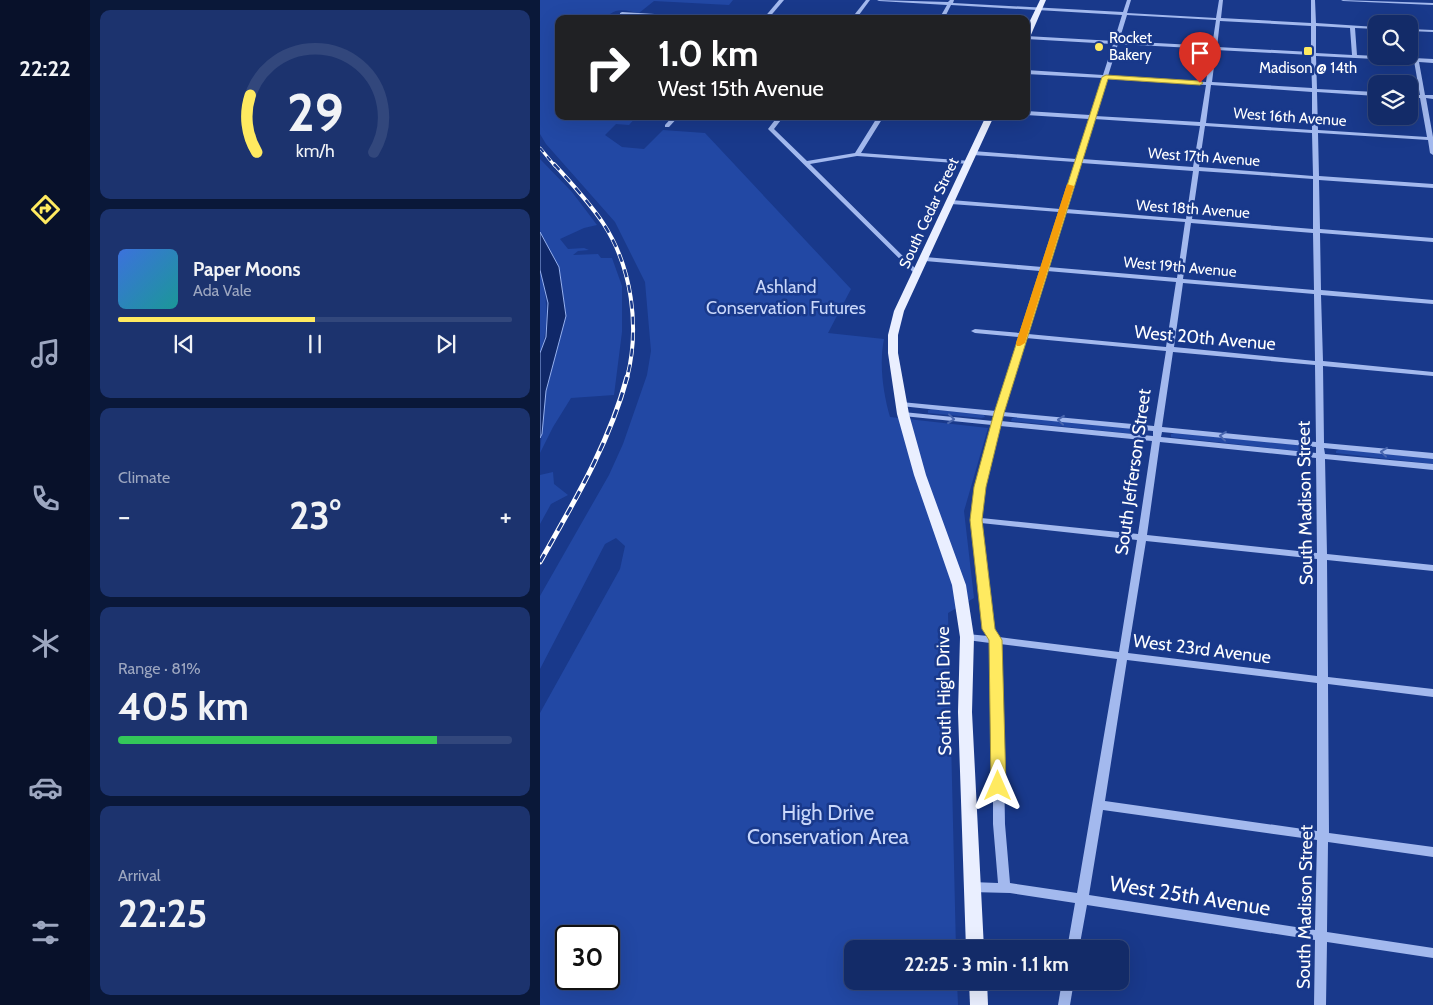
<!DOCTYPE html>
<meta charset="utf-8">
<style>
:root{--surface:#132b68;--page:#1c336e;--text:#f1f3f6;--muted:#9da7c0;--line:#32477c;--accent:#ffea60}
body{margin:0;font-family:Cabin,sans-serif;background:var(--page);color:var(--text);height:100vh;display:flex;flex-direction:column;font-size:19px;white-space:nowrap}
*{box-sizing:border-box;margin:0}
p{font-size:16px;color:var(--muted)}
.icon{flex:none;width:28px;height:28px;fill:none;stroke:currentColor;stroke-width:2;stroke-linecap:round;stroke-linejoin:round}
.map{position:relative;flex:1;overflow:hidden}
.sheet{display:flex;flex-direction:column;gap:10px;padding:10px;background:#0a1839;width:450px}
.sheet>*{flex:none}
.top-card{position:absolute;left:15px;top:15px;width:475px;height:105px;border-radius:10px;box-shadow:0 5px 20px #0002,0 0 0 1px var(--line);background:#202124;color:#fff;overflow:hidden}
.buttons{position:absolute;left:828px;top:15px;display:grid;gap:10px}
.buttons a{display:grid;place-items:center;width:50px;height:50px;border-radius:10px;background:var(--surface);box-shadow:0 5px 20px #0002,0 0 0 1px var(--line);font-size:25px}
.speed{position:absolute;left:15px;top:925px;display:flex;gap:10px;font-size:25px;font-weight:700;text-align:center}
.speed>*{display:grid;place-content:center;width:65px;height:65px;border-radius:50%;background:var(--surface);box-shadow:0 5px 20px #0002,0 0 0 1px var(--line);line-height:1}
.speed .limit{border:2px solid #111;border-radius:8px;background:#fff;color:#111}
.pin{position:absolute;display:grid;place-items:center;width:42px;height:42px;color:#fff;margin:-51px -21px;border-radius:50% 50% 50% 0;rotate:-45deg;box-shadow:0 0 5px #0007}
.pin .icon{rotate:45deg}
.me{position:absolute;width:55px;margin:-28px;rotate:0deg;stroke-linejoin:round;filter:drop-shadow(0 0 4px #0008)}
.turn{display:flex;align-items:center;gap:18px;height:105px;padding:0 20px;font-size:22px}
.turn .icon{width:65px;height:65px;stroke-width:2.5}
.turn b{display:block;font-size:35px;line-height:42px}
.big{font-size:38px;font-weight:700;line-height:1.1}
.sheet .card{flex:1;display:flex;flex-direction:column;justify-content:center;gap:8px;min-width:0;padding:0 18px;border-radius:10px;background:var(--page)}
.sheet .dial{align-items:center;gap:0}
.dial svg{height:130px;overflow:visible;fill:none;stroke:var(--line);stroke-width:7;stroke-linecap:round;text-anchor:middle}
.dial text{fill:var(--text);stroke:none}
.song{display:flex;align-items:center;gap:15px}
.cover{width:60px;height:60px;border-radius:8px;background:linear-gradient(135deg,hsl(220 70% 55%),hsl(180 70% 35%))}
.played{height:5px;border-radius:2px;background:linear-gradient(90deg,var(--accent) 50%,var(--line) 50%)}
.keys{display:flex;justify-content:space-around;direction:ltr}
.heat{display:flex;justify-content:space-between;align-items:center;font-size:28px;direction:ltr}
.charge{height:8px;border-radius:4px;background:linear-gradient(90deg,#34c759 81%,var(--line) 0)}
.trip{position:absolute;left:304px;top:940px;width:285px;height:50px;border-radius:10px;background:var(--surface);box-shadow:0 5px 20px #0002,0 0 0 1px var(--line);font-weight:700;line-height:50px;text-align:center}
main{display:flex;flex:1;min-height:0}
.dock{display:flex;flex-direction:column;width:90px;justify-content:space-around;align-items:center;background:#08112a;color:var(--muted)}
.dock .icon{width:35px;height:35px}
.dock .selected{color:var(--accent)}
.dock b{font-size:22px;color:var(--text)}
.map>svg:first-child{display:block}
</style>
<main>
<nav class="dock">
<b>22:22</b>
<svg class="icon selected" aria-label="directions" viewBox="0 0 24 24"><path d="M12 3l9 9-9 9-9-9zM9 14v-3h6M13 9l2 2-2 2"/></svg>
<svg class="icon" aria-label="music" viewBox="0 0 24 24"><path d="M9 18V5l10-2v13"/><circle cx="6" cy="18" r="3"/><circle cx="16" cy="16" r="3"/></svg>
<svg class="icon" aria-label="phone" viewBox="0 0 24 24"><path d="M5 4h4l2 5-3 2q2 4 5 5l2-3 5 2v4C11 20 4 13 5 4z"/></svg>
<svg class="icon" aria-label="climate" viewBox="0 0 24 24"><path d="M12 3v18M4 7l16 10M4 17L20 7"/></svg>
<svg class="icon" aria-label="car" viewBox="0 0 24 24"><path d="M5 17H2v-5l4-1 3-4h7l3 4 3 1v5h-3M9 17h6M6 11h13"/><circle cx="7" cy="17" r="2"/><circle cx="17" cy="17" r="2"/></svg>
<svg class="icon" aria-label="filters" viewBox="0 0 24 24"><path d="M4 7h16M4 17h16"/><circle cx="9" cy="7" r="2"/><circle cx="15" cy="17" r="2"/></svg>
</nav>
<section class="sheet">
<div class="card dial"><svg viewBox="0 0 100 80">
<path d="M14 69A42 42 0 1 1 86 69"/>
<path d="M14 69A42 42 0 0 1 10 34" stroke="#ffea60"/>
<text x="50" y="56" font-size="32" font-weight="700">29</text>
<text x="50" y="72" font-size="11">km/h</text>
</svg></div>
<div class="card">
<div class="song"><i class="cover"></i><div><b>Paper Moons</b><p>Ada Vale</p></div></div>
<div class="played"></div>
<div class="keys"><svg class="icon" aria-label="previous" viewBox="0 0 24 24"><path d="M18 5L8 12l10 7zM5 5v14"/></svg><svg class="icon" aria-label="pause" viewBox="0 0 24 24"><path d="M8 5v14M16 5v14"/></svg><svg class="icon" aria-label="next" viewBox="0 0 24 24"><path d="M6 5l10 7-10 7zM19 5v14"/></svg></div>
</div>
<div class="card"><p>Climate</p>
<div class="heat"><a>−</a><b class="big">23°</b><a>+</a></div>
</div>
<div class="card"><p>Range · 81%</p><b class="big">405 km</b><div class="charge"></div></div>
<div class="card"><p>Arrival</p><b class="big">22:25</b></div>
</section>
<div class="map">
<svg width="893" height="1005" viewBox="0 0 893 1005">
<rect width="100%" height="100%" fill="#19398b"/>
<!-- green -->
<g fill="#2248a4" fill-rule="evenodd">
<path d="M0 0H193L189 5 114 1 99 13C89 12 80 7 70 14L80 17 110 16 107 19H19V116H97L89 125 76 124 65 135 82 147 104 149 123 130 165 133 311 289 288 333 344 339C339 364 343 392 350 417L448 428 424 511 434 598 408 613 416 949H312V981H417L418 1005H0V713L80 569 85 546 76 538 65 544 0 669V596L69 475 83 444 107 375 111 351 105 282 75 222 6 144 0 134ZM26 936H69V979H26Z"/>
<polygon points="0,159 32,192 57,225 44,228 20,239 28,249 44,248 49,250 38,251 33,255 58,254 61,258 72,258 82,286 82,332 74,395 31,398 13,427 0,453 6,391 26,316 19,267 0,232"/>
<path d="M0 270C7 299 10 324 0 353Z"/>
<polygon points="391,409 444,415 445,417 441,418 388,413 388,410"/>
<polygon points="476,417 595,429 599,432 594,434 471,421 472,418"/>
<polygon points="635,433 758,445 762,449 758,451 631,437 631,434"/>
<polygon points="800,449 893,459 893,464 796,453 796,451"/>
<polygon points="13,472 14,484 28,495 11,504 0,524 0,475"/>
</g>
<!-- water -->
<polygon fill="#102869" stroke="#96b1f0" points="0,232 19,267 26,316 6,391 2,434 0,438 0,353 6,337 8,303 0,270"/>
<g fill="none" stroke-linecap="round" stroke-linejoin="round">
<!-- minor -->
<g fill="#a3b9ee" fill-rule="evenodd">
<polygon points="239,0 244,0 228,19 223,19"/>
<polygon points="326,0 330,0 316,19 311,19"/>
<path d="M337 0 408 2 410 0H414L413 3 583 12 587 0H591L587 13 676 18 679 0H683L681 18 771 23V0H775L776 23 836 27V29L815 28 817 55 893 59V63L879 62 885 95H893V99L886 98 893 137V155L890 153 888 140 778 133 779 176 893 184V188L779 180 780 229 893 238V242L780 233 781 290 893 300V304L781 295 783 361 893 372V376L783 366 784 443 893 453V459L784 448 785 454 893 464V470L785 459 787 554 893 565V571L787 560 788 677 893 689V697L788 684 789 833 893 847V857L788 842 787 932 893 948V958L787 942 786 1005H774L775 940 547 905 539 949H527L535 903 470 893 431 892 427 890 425 887 427 884 431 882 458 883 453 824V711L450 643 427 640 424 639 422 637 424 635 427 634 448 636 444 629 432 538V506L452 425 363 416 359 414 363 412 453 421 454 416 361 406 357 404 361 402 456 411 479 337 435 333 431 331 435 329 480 333 500 271 385 261 382 259 385 257 502 267 519 212 411 204 408 202 411 200 520 209 535 162 433 155 430 153 433 151 536 159 549 119 486 115V111L550 115 562 78 486 74V70L563 75 573 44 486 39V36L574 41 582 15 411 5 404 19H399L407 5 339 1ZM587 15 676 20 672 46 579 41ZM680 21 771 26V52L677 47ZM776 26 810 28 812 55 776 53ZM578 44 671 49 666 82 568 76ZM676 50 771 55 772 88 672 82ZM776 56 874 61 880 95 869 94V98H880L887 137 778 130 777 92 836 96V92L777 89ZM567 79 666 85 660 122 555 116ZM671 85 772 92V130L666 123ZM554 119 660 126 653 167 542 159ZM665 126 772 133 773 176 659 167ZM541 163 653 171 646 219 526 209ZM659 171 773 179V229L652 219ZM525 213 645 222 637 278 508 267ZM651 223 773 233 774 290 643 279ZM507 271 636 282 626 347 488 334ZM643 283 774 294 775 361 634 347ZM486 338 626 351 614 426 463 412ZM633 352 775 365 776 442 622 427ZM462 416 613 431V436L461 421ZM460 426 612 441 598 534 441 518 440 506ZM622 432 776 447V453L621 437ZM620 442 776 458 777 553 607 535ZM441 523 597 540 579 652 459 637 454 629 442 538ZM606 541 777 559V676L588 653ZM460 644 577 659 537 893 470 883 465 824 463 711ZM587 660 777 683V831L565 801ZM563 810 777 840 775 930 549 895Z"/>
<polygon points="801,0 893,3 893,5 803,1"/>
<polygon points="82,12 180,18 182,19 152,19 80,14 80,13"/>
<polygon points="869,29 893,30 893,32 869,31"/>
<polygon points="133,116 139,116 129,127 125,127 125,125"/>
<polygon points="238,116 244,116 234,129 267,161 315,153 338,116 344,116 321,153 431,161 431,163 429,164 317,156 270,164 380,273 380,275 376,275 229,130 228,129"/>
<polygon points="522,981 534,981 530,1005 518,1005"/>
</g>
<!-- major -->
<g fill="#eaefff" fill-rule="evenodd">
<polygon points="500,0 506,0 490,37 486,39 486,29"/>
<polygon points="446,116 454,116 364,311 358,335 358,353 369,414 386,475 426,585 434,637 432,712 444,949 426,949 418,712 420,637 412,585 374,475 357,414 348,353 348,335 354,311"/>
<polygon points="429,981 447,981 448,1005 430,1005"/>
</g>
<!-- rail-far2 casing -->
<g stroke="#fff" stroke-width="3">
<polyline id="rail-far2" points="0,148 15,166"/>
</g>
<!-- rail-far1 casing -->
<g stroke="#fff" stroke-width="4">
<path id="rail-far1" d="M14 164C31 183 49 202 63 223 92 267 100 327 87 378"/>
</g>
<!-- rail casing -->
<g stroke="#fff" stroke-width="5">
<path id="rail" d="M0 562C34 502 69 444 87 377"/>
</g>
<!-- rail-far2 -->
<use href="#rail-far2" stroke="#19398b" stroke-width="2" stroke-dasharray="5.5" stroke-linecap="butt"/>
<!-- rail-far1 -->
<use href="#rail-far1" stroke="#19398b" stroke-width="2.5" stroke-dasharray="8" stroke-linecap="butt"/>
<!-- rail -->
<use href="#rail" stroke="#19398b" stroke-width="3" stroke-dasharray="9" stroke-linecap="butt"/>
</g>
<!-- one-way arrows -->
<defs><path id="oneway-chevron" d="M-2-3.5L2.5 0L-2 3.5" fill="none" stroke-width="1.6" stroke-linecap="round" stroke-linejoin="round" transform="scale(1.25)"/></defs>
<g stroke="#4966ae">
<use href="#oneway-chevron" transform="translate(411 419) rotate(6)"/>
<use href="#oneway-chevron" transform="translate(521 420) rotate(-174)"/>
<use href="#oneway-chevron" transform="translate(683 436) rotate(-174)"/>
<use href="#oneway-chevron" transform="translate(844 452) rotate(-174)"/>
</g>
<!-- route -->
<polygon fill="#ffea60" stroke="#a6983e" points="566,75 660,81 663,83 660,85 568,79 464,413 446,487 442,520 455,629 462,640 466,786 464,790 458,792 453,790 451,786 449,640 442,629 430,520 434,487 454,413 562,77"/>
<!-- slow -->
<polygon fill="#f59e0b" points="527,184 534,186 485,343 480,346 477,346 476,343"/>
<!-- markers -->
<g fill="#ffea60" stroke="#19398b" stroke-width="2">
<circle cx="559" cy="47" r="5"/>
<rect x="763" y="46" width="10" height="10" rx="2.5"/>
</g>
<g text-anchor="middle" stroke-width="5" stroke-linejoin="round" paint-order="stroke">
<!-- far-poi labels -->
<g font-size="15" fill="#fff" stroke="#19398b" text-anchor="start">
<text x="569" y="43">Rocket<tspan x="569" dy="17">Bakery</tspan></text>
<text x="768" y="73" text-anchor="middle">Madison @ 14th</text>
</g>
<!-- far-street labels -->
<g font-size="15" fill="#fff" stroke="#19398b">
<text transform="translate(750 117) rotate(4)" y="5">West 16th Avenue</text>
<text transform="translate(664 157) rotate(4)" y="5">West 17th Avenue</text>
<text transform="translate(653 209) rotate(4)" y="5">West 18th Avenue</text>
<text transform="translate(389 213) rotate(-65)" y="5">South Cedar Street</text>
<text transform="translate(640 267) rotate(5)" y="5">West 19th Avenue</text>
</g>
<!-- park labels -->
<g font-size="18" fill="#c9d7fa" stroke="#19398b">
<text x="246" y="293">Ashland<tspan x="246" dy="21">Conservation Futures</tspan></text>
</g>
<!-- street labels -->
<g font-size="18" fill="#fff" stroke="#19398b">
<text transform="translate(665 338) rotate(5)" y="6">West 20th Avenue</text>
<text transform="translate(593 472) rotate(-82)" y="6">South Jefferson Street</text>
<text transform="translate(765 503) rotate(-91)" y="6">South Madison Street</text>
<text transform="translate(662 649) rotate(7)" y="6">West 23rd Avenue</text>
<text transform="translate(404 691) rotate(-91)" y="6">South High Drive</text>
<text transform="translate(765 907) rotate(-89)" y="6">South Madison Street</text>
</g>
<!-- near-park labels -->
<g font-size="21" fill="#c9d7fa" stroke="#19398b">
<text x="288" y="820">High Drive<tspan x="288" dy="24">Conservation Area</tspan></text>
</g>
<!-- near-street labels -->
<g font-size="21" fill="#fff" stroke="#19398b">
<text transform="translate(650 896) rotate(9)" y="7">West 25th Avenue</text>
</g>
</g>
</svg>
<div class="buttons">
<a><svg class="icon" aria-label="search" viewBox="0 0 24 24"><circle cx="10" cy="10" r="6"/><path d="M15 15l6 6"/></svg></a>
<a><svg class="icon" aria-label="layers" viewBox="0 0 24 24"><path d="M12 4l9 5-9 5-9-5zM3 14l9 5 9-5"/></svg></a>
</div>
<div class="speed"><div class="limit">30</div></div>
<div class="pin" style="left:660px;top:83px;background:#d93025"><svg class="icon" aria-label="arrive" viewBox="0 0 24 24"><path d="M6 21V4h12l-3 4 3 4H6"/></svg></div>
<svg class="me" style="left:458px;top:786px" viewBox="-20 -20 40 40"><path d="M0-17L14 15 0 8-14 15z" fill="#ffea60" stroke="#fff" stroke-width="4"/></svg>
<div class="trip">22:25 · 3 min · 1.1 km</div>
<div class="top-card">
<div class="turn"><svg class="icon" aria-label="right" viewBox="0 0 24 24"><path d="M7 20v-9h11M14 6l5 5-5 5"/></svg><div><b>1.0 km</b>West 15th Avenue</div></div>
</div>
</div>
</main>
